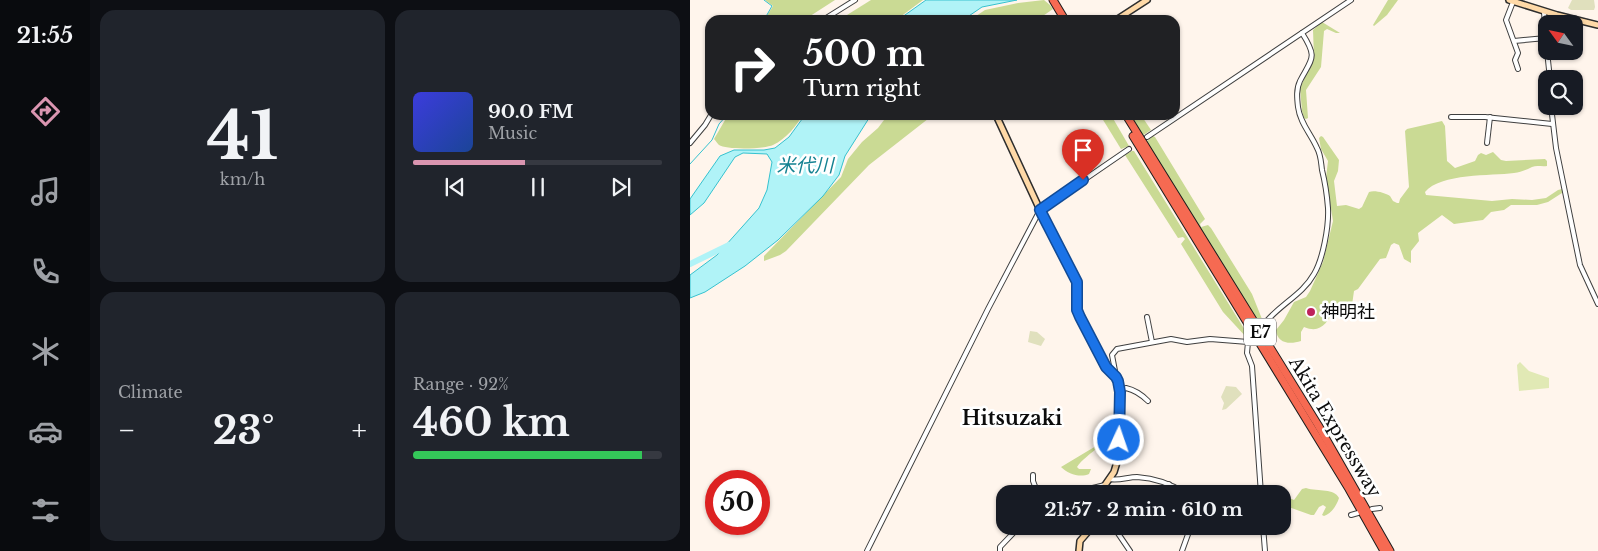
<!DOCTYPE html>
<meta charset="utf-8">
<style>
:root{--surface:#171b24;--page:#20242c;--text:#f1f3f6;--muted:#9ea1a6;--line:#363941;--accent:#da95b0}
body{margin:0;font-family:"Libre Baskerville","Noto Sans JP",serif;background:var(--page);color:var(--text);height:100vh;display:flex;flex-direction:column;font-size:19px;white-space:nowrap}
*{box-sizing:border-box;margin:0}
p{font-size:16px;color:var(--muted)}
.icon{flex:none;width:28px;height:28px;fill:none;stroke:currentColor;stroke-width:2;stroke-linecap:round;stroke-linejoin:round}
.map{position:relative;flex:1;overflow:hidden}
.drawer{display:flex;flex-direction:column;gap:10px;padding:10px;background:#0d0f14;width:600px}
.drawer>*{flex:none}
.top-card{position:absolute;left:15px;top:15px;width:475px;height:105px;border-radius:15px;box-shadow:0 1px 4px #0004;background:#202124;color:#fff;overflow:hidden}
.needle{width:32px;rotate:303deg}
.buttons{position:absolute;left:848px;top:15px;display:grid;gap:10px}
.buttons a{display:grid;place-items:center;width:45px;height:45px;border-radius:10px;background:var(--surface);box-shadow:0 1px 4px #0004;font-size:25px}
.speed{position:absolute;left:15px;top:470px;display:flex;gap:10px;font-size:25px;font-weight:700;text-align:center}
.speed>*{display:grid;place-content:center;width:65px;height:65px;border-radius:50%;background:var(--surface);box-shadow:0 1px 4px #0004;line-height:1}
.speed .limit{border:8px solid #d22;background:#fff;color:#111}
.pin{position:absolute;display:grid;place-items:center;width:42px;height:42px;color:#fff;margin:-51px -21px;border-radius:50% 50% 50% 0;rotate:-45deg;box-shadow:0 0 5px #0007}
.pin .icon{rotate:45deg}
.me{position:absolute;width:55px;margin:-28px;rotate:3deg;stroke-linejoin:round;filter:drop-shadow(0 0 4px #0008)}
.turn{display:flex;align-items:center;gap:18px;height:105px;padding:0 15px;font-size:22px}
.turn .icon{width:65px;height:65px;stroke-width:2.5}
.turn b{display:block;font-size:35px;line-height:42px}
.big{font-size:38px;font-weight:700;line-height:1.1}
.drawer .card{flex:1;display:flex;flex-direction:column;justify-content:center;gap:8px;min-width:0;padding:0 18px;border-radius:15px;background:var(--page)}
.drawer .dial{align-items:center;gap:0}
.dial b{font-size:65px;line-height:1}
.song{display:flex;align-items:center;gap:15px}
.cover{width:60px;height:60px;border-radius:8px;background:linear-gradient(135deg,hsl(240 70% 55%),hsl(220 70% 35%))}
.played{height:5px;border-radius:2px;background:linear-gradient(90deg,var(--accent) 45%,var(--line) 45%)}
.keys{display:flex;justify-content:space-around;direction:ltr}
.heat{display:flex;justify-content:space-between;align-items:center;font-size:28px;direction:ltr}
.charge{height:8px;border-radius:4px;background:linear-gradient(90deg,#34c759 92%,var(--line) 0)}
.drawer .tiles{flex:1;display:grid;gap:10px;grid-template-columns:repeat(2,1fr)}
.trip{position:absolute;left:306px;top:485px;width:295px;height:50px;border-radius:15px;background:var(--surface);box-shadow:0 1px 4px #0004;font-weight:700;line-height:50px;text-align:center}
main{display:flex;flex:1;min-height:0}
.dock{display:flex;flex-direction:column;width:90px;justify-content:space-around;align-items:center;background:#090b0e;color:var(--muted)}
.dock .icon{width:35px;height:35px}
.dock .current{color:var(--accent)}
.dock b{font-size:22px;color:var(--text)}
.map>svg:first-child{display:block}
</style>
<main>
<nav class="dock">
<b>21:55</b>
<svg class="icon current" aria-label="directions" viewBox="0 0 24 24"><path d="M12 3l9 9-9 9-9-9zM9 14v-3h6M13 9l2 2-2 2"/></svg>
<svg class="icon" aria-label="music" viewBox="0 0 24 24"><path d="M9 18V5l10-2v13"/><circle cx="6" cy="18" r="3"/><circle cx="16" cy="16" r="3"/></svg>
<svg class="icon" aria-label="phone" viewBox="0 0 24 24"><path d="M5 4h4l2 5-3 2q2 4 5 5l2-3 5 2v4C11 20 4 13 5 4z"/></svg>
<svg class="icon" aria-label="climate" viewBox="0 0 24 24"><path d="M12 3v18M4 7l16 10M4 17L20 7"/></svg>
<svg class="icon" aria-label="car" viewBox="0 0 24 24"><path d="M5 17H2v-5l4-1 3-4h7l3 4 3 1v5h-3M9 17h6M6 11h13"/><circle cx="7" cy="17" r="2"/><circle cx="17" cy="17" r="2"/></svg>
<svg class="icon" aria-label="filters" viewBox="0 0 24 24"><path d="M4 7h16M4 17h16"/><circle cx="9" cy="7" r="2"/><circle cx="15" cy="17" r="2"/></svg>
</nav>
<section class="drawer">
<div class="tiles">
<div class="card dial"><b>41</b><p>km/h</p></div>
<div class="card">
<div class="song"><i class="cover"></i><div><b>90.0 FM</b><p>Music</p></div></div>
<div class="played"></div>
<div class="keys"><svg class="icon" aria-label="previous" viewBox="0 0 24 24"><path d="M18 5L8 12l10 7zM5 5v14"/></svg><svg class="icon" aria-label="pause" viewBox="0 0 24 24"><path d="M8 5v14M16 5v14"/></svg><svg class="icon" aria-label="next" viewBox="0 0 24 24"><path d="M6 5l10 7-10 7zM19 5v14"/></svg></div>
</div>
<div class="card"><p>Climate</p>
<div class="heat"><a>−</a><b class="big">23°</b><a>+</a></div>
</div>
<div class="card"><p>Range · 92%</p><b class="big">460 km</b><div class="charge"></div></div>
</div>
</section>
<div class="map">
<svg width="908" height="551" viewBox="0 0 908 551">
<rect width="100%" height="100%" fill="#fff5ec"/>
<!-- green -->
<polygon fill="#e1e9b5" points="830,362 839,371 859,378 859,388 829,391 827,365"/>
<!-- forest -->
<g fill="#cada94">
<polygon points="75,0 145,0 114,20 74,20 83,6"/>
<polygon points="181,0 233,0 206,20 149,20"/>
<polygon points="354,0 360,5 363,9 347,20 280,20 295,10 328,3"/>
<polygon points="698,0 708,0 697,15 684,26 683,25"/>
<polygon points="632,22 650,33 646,33 637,29 634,31 631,67 616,90 618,118 616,119 614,118 612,111 610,88 624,58 623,30"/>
<path d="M38 115H113C106 126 96 139 83 145 75 149 36 150 29 145 28 144 25 140 24 139Z"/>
<polygon points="194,115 243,115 179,165 96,251 90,255 74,261 74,256 151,177 158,159 172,142 188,128 194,120"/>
<polygon points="410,115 421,115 439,146 431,149"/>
<polygon points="439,115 451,115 461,130 452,136"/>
<path d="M752 121 755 126 757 161 765 168 785 161 788 155 791 153 796 155 803 152 811 160 816 161 855 159 857 161V166C852 167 847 165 842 167 836 170 831 172 824 173 801 176 751 173 735 192L736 195 802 201 822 199 842 200 856 198 868 190 872 189V193L858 202 847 205H821L814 210 801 212 793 220 764 224 752 215 728 233 729 241 721 251V263L714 259 709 245 704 243 701 245 696 258 690 259 668 289 664 291 662 305 654 311 645 310C636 323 631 334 614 327L611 332V341C599 345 587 343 586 330L594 320 604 302 616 297 620 291 633 262 643 221 636 178 638 161 631 149 629 138 631 136 633 137 649 160 648 171 644 181 647 206 656 205 669 209 672 207 679 192C685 190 695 193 700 196L703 201 707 203H709L710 199 719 187 715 131 717 129Z"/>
<polygon points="463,136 465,137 515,219 510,224 511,227 518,225 521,228 562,294 572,319 570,324 568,324 456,142"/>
<polygon points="442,151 444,151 558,335 557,338 533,312 491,244 495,239 493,237 488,238 435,155"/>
<path d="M406 446 408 447C402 453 391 460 387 467L389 469H401L399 474C390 478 378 474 371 467Z"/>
<path d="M616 488C629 492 644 488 649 498 647 505 641 514 634 516L632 515 636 507 633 505 629 507 624 515H621L593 505V497H597L604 500 612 489Z"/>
<polygon points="532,489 544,494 503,494 505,491"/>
</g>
<!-- cemetery -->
<g fill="#e0e0bd">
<polygon points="882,0 904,0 905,7 904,10 881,10 878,8"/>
<polygon points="340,331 347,332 355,339 351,346 338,342"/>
<polygon points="536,386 546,387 552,394 536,409 532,410 534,403 531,397"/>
</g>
<!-- water -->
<g fill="#b0f3f7" stroke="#36c2cf">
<polygon points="236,0 327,0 292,7 273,20 208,20"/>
<polygon points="115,115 181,115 155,156 149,175 133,196 88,240 55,266 15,292 0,298 0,275 27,255 69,208 77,190 82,162 77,154 53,153 45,157 14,203 0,215 0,199 30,156 44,150 74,150 85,148 99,137"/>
</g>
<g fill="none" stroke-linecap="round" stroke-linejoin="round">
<!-- stream -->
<g stroke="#36c2cf" stroke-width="1">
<polyline points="74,20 82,6 74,0"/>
<polyline points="0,164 22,140 29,124 37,115"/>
</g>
<!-- river -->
<polyline stroke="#b0f3f7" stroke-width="6" points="0,264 39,245"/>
<!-- street casing -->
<g stroke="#3f3f3f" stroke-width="6">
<g id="street">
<polyline points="823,2 816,20 828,53 825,60 828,69"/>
<polyline points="854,12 856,39"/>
<polyline points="133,20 165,0"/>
<polyline points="824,41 856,38"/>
<polyline points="857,51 860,79"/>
<polyline points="861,106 866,148 890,265 908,304"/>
<polyline points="761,117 795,117 862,124"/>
<polyline points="457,137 661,0"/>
<polyline points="0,143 15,125 21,115"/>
<polyline points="797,143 800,117"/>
<polyline points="457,317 462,342"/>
<path d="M571 328C586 306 612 296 624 274 633 259 639 226 638 208 637 195 635 182 632 170 631 163 631 155 627 148 621 134 610 123 608 107 607 98 606 89 610 81 622 58 628 58 612 33"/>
<polyline points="426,376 422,355 427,349 481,339 497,342 520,339 558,342 557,353 562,366 571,494"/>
<path d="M430 391 436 388C445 390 452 395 458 401"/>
<polyline points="343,475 343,481 348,494"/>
<path d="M419 479C429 481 438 477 447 477 465 478 483 485 497 494"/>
<polyline points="378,494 415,485"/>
<polyline points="475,494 479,484"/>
<polyline points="682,509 690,508"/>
<polyline points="661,515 668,513"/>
<polyline points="423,526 440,551"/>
<polyline points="573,526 575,551"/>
<polyline points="177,551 298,309 350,210 439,149"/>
<polyline points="310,551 310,547 330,526"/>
<polyline points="492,551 501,526"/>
</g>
</g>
<!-- secondary casing -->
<g stroke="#2e2e2e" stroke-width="8">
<g id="secondary">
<polyline points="819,0 867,15 908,25"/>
<polyline points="426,20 457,0"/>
<polyline points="306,115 350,210 387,282 387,310 389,317 416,367 426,377 430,392 427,462 424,472 415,485 415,494"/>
<polyline points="389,551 390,541 403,526"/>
</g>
</g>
<!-- highway casing -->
<g stroke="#1d1d1d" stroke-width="9">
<g id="highway">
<polyline points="363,0 375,20"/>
<polyline points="436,115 628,425 700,551"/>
<polyline points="443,136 659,489 694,551"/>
</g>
</g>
<!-- street -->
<use href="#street" stroke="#fff" stroke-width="4"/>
<!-- secondary -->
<use href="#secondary" stroke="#ffd9a7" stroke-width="5"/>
<!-- highway -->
<use href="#highway" stroke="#f66a52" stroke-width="7"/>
</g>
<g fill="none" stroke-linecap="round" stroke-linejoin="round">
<!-- route casing -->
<g stroke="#114b97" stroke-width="12">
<polyline id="route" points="393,180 350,210 387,282 387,310 390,317 416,367 426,377 428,381 430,392 429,440"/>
</g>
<!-- route -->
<use href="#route" stroke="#1a73e8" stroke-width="9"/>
</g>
<!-- markers -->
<circle fill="#be235b" stroke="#fff" stroke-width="2" cx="621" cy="312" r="5"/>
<g text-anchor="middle" stroke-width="5" stroke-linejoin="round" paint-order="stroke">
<!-- shield labels -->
<rect fill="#fff" stroke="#555" stroke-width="1" x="554" y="318.5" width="32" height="27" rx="4"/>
<g font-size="16" font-weight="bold" fill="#0c0c0c">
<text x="570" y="338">E7</text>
</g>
<!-- poi labels -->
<g font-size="18" fill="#0c0c0c" stroke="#fff" text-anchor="start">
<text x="631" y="318">神明社</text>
</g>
<!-- street labels -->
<g font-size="18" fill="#0c0c0c" stroke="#fff">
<text transform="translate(645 427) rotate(59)" y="6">Akita Expressway</text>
</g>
<!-- water labels -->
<g font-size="19" font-style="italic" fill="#148292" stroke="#fff">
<text x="115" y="172">米代川</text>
</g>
<!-- quarter labels -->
<g font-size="20" font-weight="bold" fill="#0c0c0c" stroke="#fff">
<text x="322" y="425">Hitsuzaki</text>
</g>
</g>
</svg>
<div class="buttons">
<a><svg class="needle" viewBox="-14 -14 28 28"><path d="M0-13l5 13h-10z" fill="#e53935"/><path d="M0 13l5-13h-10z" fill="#9ea1a6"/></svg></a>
<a><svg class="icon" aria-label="search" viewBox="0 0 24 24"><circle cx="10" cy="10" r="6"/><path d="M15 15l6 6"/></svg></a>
</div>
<div class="speed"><div class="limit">50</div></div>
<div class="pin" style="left:393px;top:180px;background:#d93025"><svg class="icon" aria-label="arrive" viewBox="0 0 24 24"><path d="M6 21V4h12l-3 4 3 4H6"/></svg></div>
<svg class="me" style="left:429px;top:440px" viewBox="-20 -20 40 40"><circle r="17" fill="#1a73e8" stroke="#fff" stroke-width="3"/><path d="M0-11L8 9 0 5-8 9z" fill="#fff"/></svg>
<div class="trip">21:57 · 2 min · 610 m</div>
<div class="top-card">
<div class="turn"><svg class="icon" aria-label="right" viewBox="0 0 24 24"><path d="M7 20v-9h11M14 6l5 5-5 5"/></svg><div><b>500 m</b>Turn right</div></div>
</div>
</div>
</main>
